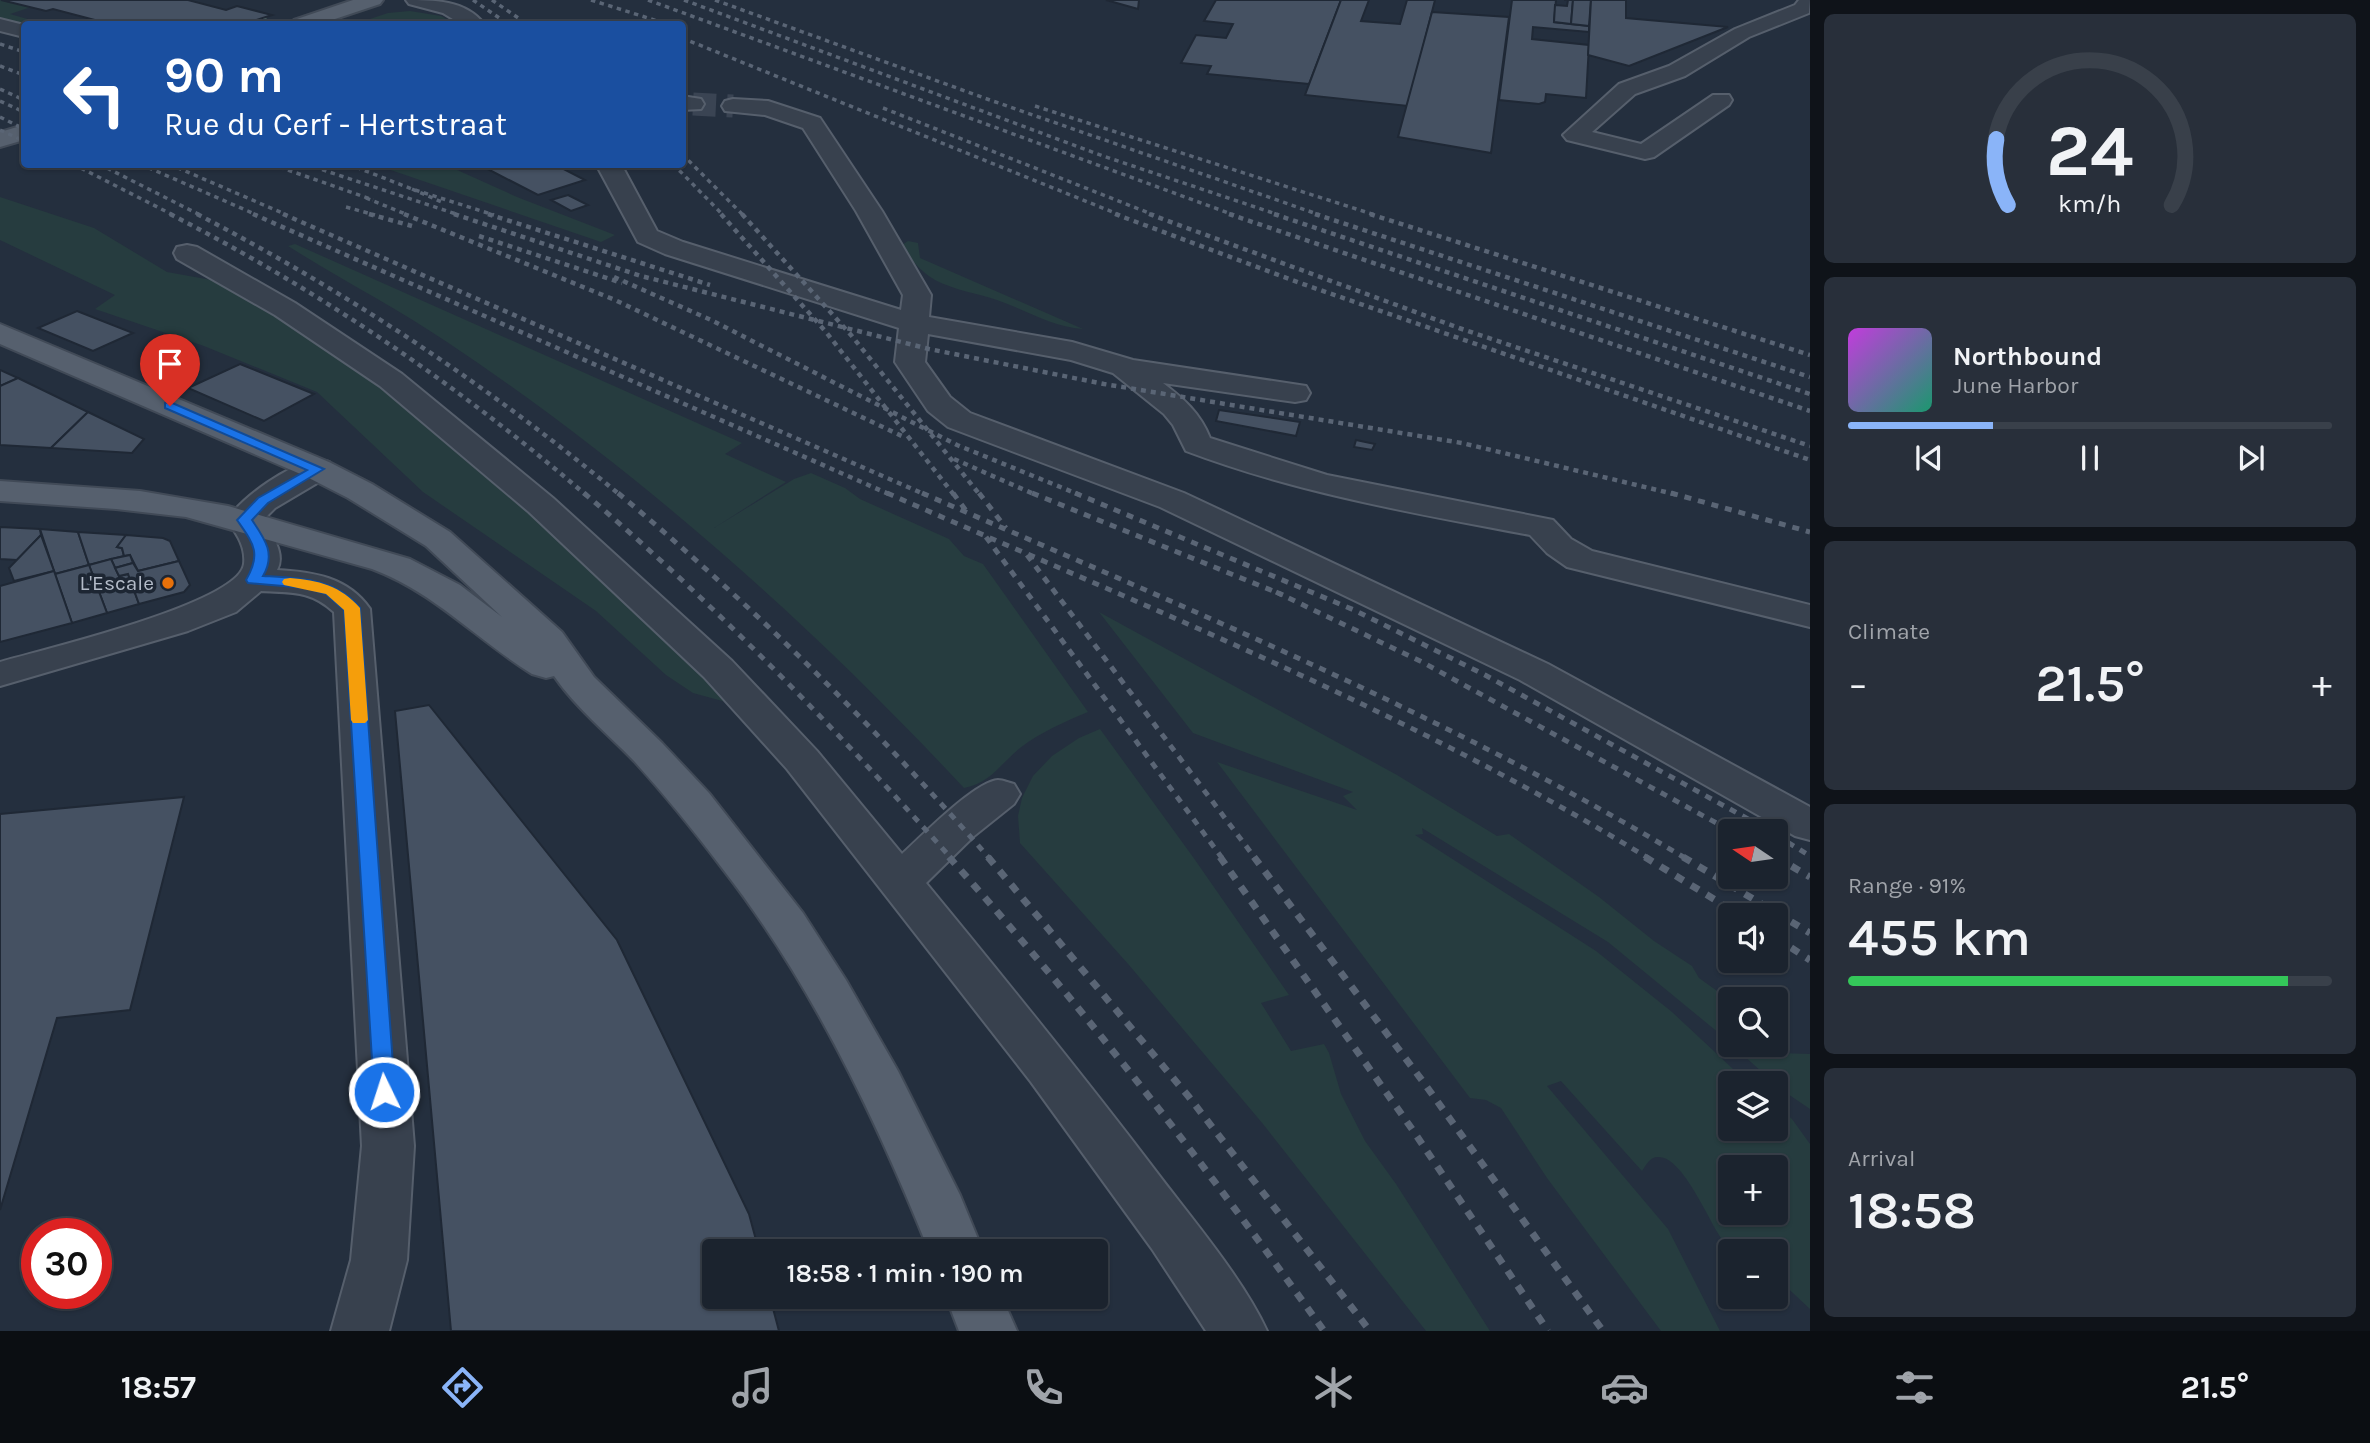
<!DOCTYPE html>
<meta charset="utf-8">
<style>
:root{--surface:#1b232e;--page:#282f3a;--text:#f1f3f6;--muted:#a0a4aa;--line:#39404a;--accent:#8ab4f8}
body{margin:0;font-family:Karla,sans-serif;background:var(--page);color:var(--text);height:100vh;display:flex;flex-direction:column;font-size:26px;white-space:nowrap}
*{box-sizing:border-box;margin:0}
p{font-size:23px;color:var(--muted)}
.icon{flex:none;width:38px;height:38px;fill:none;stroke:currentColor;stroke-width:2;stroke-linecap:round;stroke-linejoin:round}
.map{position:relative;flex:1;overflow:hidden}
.panel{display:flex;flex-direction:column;gap:14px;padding:14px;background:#0f1319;width:560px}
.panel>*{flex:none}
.top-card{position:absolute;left:21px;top:21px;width:665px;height:147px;border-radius:7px;box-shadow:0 2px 5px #0004,0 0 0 2px var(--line);background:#1a4fa0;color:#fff;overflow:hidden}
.needle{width:46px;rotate:283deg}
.controls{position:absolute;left:1718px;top:819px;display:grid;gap:14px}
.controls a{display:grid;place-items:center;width:70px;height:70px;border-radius:7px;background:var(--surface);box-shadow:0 2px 5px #0004,0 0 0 2px var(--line);font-size:35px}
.speed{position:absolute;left:21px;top:1218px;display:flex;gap:14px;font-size:35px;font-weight:700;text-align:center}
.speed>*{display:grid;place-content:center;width:91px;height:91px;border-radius:50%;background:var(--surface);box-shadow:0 2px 5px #0004,0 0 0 2px var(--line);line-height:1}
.speed .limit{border:10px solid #d22;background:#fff;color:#111}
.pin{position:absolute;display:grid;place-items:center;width:60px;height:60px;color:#fff;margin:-72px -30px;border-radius:50% 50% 50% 0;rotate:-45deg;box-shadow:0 0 7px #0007}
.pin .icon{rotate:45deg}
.me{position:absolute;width:77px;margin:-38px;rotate:356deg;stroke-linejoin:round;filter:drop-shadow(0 0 5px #0008)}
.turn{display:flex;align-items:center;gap:24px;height:147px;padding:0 28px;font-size:32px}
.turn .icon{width:91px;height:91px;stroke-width:2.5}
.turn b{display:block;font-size:49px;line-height:60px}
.big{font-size:52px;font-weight:600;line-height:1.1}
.panel .card{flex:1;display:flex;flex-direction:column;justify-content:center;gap:10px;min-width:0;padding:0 24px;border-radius:10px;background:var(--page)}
.panel .dial{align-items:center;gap:0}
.dial svg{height:182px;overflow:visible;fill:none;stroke:var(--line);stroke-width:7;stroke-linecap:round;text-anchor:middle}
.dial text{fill:var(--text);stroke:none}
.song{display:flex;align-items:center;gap:21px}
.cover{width:84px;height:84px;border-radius:10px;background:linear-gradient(135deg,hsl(290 70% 55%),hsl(160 70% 35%))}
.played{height:7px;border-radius:4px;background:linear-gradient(90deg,var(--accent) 30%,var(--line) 30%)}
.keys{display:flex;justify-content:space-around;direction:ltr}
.heat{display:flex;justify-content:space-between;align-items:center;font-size:38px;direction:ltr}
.charge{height:10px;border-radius:5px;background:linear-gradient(90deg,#34c759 91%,var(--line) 0)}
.trip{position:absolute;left:702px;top:1239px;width:406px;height:70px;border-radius:7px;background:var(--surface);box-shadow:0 2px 5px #0004,0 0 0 2px var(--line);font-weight:600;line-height:70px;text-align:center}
.tabs{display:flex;height:112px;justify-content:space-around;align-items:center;background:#0b0e12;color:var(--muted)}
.tabs .icon{width:49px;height:49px}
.tabs .current{color:var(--accent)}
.tabs b{font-size:32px;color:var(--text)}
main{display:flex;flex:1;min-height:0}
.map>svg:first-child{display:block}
</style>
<main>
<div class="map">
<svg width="1810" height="1331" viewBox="0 0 1810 1331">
<rect width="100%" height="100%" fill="#242f3e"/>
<!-- green -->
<g fill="#263c3f" fill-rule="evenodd">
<polygon points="0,0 31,7 10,14 45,24 24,24 24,29 0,22"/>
<polygon points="410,11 441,16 455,24 355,24 388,13"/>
<polygon points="376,165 446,165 517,197 615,235 601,242"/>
<polygon points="0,197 94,228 167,272 217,281 331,350 496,478 737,705 693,693 666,675 596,611 423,492 317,392 204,346 95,309 115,295 0,240"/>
<path d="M908 241 918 243 920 258 1083 329C1052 327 1026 310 997 300 976 293 954 290 935 280 920 271 910 259 902 245Z"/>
<path d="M295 244 742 443 725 454 786 482 714 528 794 479 811 473 845 488 860 499 949 539 964 556 983 564 1088 712C1066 721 1039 733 1020 748 1000 764 991 783 964 788 808 621 637 469 447 342 395 307 340 279 288 246Z"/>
<path d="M1099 612 1397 775 1497 836 1509 834 1599 897 1654 941 1692 966 1699 978 1731 1001V1043L1608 942 1422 828 1423 834 1415 835 1596 951 1672 1012 1748 1083H1731V1129H1776V1105L1792 1119 1810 1144V1309L1776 1277V1251H1734C1731 1247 1726 1244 1722 1239 1709 1222 1683 1156 1658 1157 1650 1157 1646 1165 1642 1171L1561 1081 1547 1086 1668 1229 1720 1331H1661L1547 1178 1501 1108 1486 1100 1470 1098 1217 762 1357 810 1343 796 1353 792 1193 733ZM1731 1167H1776V1213H1731Z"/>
<polygon points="1100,729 1193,857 1289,995 1261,1003 1291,1051 1324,1044 1329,1053 1341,1094 1365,1141 1396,1184 1490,1331 1426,1331 1263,1124 1129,965 1020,843 1018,816 1022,798 1033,776 1052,756 1079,738"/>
<polygon points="1732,1045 1762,1045 1777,1053 1810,1054 1810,1109 1782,1090"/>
</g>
<!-- building -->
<g fill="#455162" stroke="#1f2835" stroke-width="2">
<polygon points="1,0 188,0 226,10 237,6 272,15 244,24 110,24 53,9 46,11"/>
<polygon points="1106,0 1139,0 1138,9"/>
<polygon points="1216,0 1341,0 1309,84 1207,74 1211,66 1181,63 1196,35 1226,38 1233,24 1204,21"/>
<polygon points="1341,0 1369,0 1361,21 1400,24 1407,0 1435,0 1408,106 1305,95"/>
<polygon points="1512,0 1556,0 1554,22 1589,26 1589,32 1533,27 1532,39 1589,45 1586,98 1546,94 1545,102 1539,104 1499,100"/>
<polygon points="1564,0 1573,0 1571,24 1554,22 1555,5 1567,6 1568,0"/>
<polygon points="1573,0 1591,0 1589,26 1571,24"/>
<polygon points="1591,0 1626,0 1626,18 1728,27 1629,66 1588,55"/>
<polygon points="1432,12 1509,17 1491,153 1398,137"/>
<polygon points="478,164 554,164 585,180 538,195"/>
<polygon points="568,195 588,205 571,211 551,200"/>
<polygon points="77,311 133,333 93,351 38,328"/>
<polygon points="240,364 314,394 264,421 188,388"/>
<polygon points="0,370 18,378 0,386"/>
<polygon points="18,378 88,412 51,448 0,445 0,386"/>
<polygon points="1219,410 1300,422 1296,436 1216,421"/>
<polygon points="88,412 144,439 132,453 51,448"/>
<polygon points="1356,440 1375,444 1372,450 1354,447"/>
<polygon points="0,527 40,529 41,535 17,560 0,559"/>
<polygon points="40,529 78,532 89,565 55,574"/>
<polygon points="78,532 126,535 117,547 122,548 124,556 89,565"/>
<polygon points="41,535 54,571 14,581 9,568"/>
<polygon points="126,535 163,538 170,541 179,561 138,571 130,555 124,556 122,548 117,547"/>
<polygon points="130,555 133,563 115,568 111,559"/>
<polygon points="111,559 119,576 128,574 139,604 107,613 89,565"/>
<polygon points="179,561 190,585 184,592 139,604 128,574 119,576 115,568 133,563 138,571"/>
<polygon points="89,565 107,613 72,623 55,574"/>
<polygon points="54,571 72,623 0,642 0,586"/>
<polygon points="429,705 617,940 749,1214 759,1251 714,1251 714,1297 770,1297 779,1331 451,1331 395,711"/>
<polygon points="184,797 130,1010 57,1018 0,1210 0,814"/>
</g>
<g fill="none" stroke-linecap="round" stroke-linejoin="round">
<!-- minor-tunnel -->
<polyline stroke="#3a4453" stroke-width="23" stroke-dasharray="23 11" stroke-linecap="butt" points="693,104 733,106"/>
<!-- minor casing -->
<g stroke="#565f6c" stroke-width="4">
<g id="minor">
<path d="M406 0C433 0 466 0 484 24H461L443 13 409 4Z"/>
<polygon points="1799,0 1810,0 1809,13 1749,37 1685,76 1635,94 1592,132 1641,144 1713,95 1729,95 1732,100 1729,105 1654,157 1645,159 1567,140 1563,135 1619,84 1669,66 1735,29 1795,5"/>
<polygon points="0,19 24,25 24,37 0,31"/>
<polygon points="682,96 701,99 704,104 701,109 682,110"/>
<path d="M733 99 768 101 820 118 882 211 931 295 929 317 1072 342 1133 360 1306 386 1310 393 1306 400 1295 402 1163 383C1184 399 1200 413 1210 438L1327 475 1553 520 1571 539 1592 551 1810 605V627L1567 567 1547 553 1530 535C1413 513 1297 493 1186 451L1173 425 1164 414 1113 373 1071 360 928 334 925 362 950 397 970 413 1184 493 1548 664 1810 807V840L1795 836 1520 680 1160 507 948 427 928 411 895 362 899 328 665 254 638 242 596 164H621L657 231 683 242 901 310 903 295 856 211 803 128 765 115 725 111 722 106 725 101Z"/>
<path d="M187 245 197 247 295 303 402 374 553 498 732 661 817 751 902 854C921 837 974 782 998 780 1003 780 1009 783 1014 784L1020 794 1014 804 974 836 926 883C1005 979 1083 1075 1158 1174 1193 1220 1243 1279 1267 1331H1206L1152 1249 1031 1082 787 769 704 677 529 512 380 386 275 315 177 259 174 253 177 247Z"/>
<path d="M317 459 329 462 333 469 329 476 275 508 262 521C272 534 286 554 277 570 313 572 348 577 370 609L414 1146 407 1260 389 1331H331L351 1260 362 1146 334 612C310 590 292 593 261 591L236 612 188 631 0 686V662C40 650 239 604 244 564 246 546 236 533 227 520 244 495 287 466 317 459Z"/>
</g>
</g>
<!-- major casing -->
<g stroke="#414a57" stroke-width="4">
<g id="major">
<polygon points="353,0 383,0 380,4 320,24 291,24 294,20"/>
<polygon points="24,125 24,140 0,147 0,132"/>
<path d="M0 324 329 462 372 484 450 532 562 632 594 677 662 743 709 793 803 913 846 980 898 1071 960 1195 983 1251H929C875 1117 811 982 722 868 694 831 665 795 634 761 607 733 576 708 554 676L546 678 532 674C477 640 434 592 372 569L186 517 116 509 0 501V481L140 491 228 506 410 559 460 585 502 617 426 546 348 498 305 476 0 344Z"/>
<polygon points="946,1297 1002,1297 1017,1331 959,1331"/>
</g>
</g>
<!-- path -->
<polyline stroke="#44595c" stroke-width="2.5" stroke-dasharray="3.5 3.5" stroke-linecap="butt" points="250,24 270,18"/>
<!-- minor -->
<use href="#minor" fill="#38414e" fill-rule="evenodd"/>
<!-- major -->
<use href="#major" fill="#56606e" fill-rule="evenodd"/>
<!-- rail-far3 -->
<g stroke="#5a6575" stroke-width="3.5" stroke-dasharray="4.5 4.5" stroke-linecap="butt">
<polyline points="473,0 508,24"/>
<polyline points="492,0 527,24"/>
<polyline points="591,0 667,24"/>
<polyline points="648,0 1234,215"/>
<polyline points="684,0 1103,156 1279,215"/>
<polyline points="715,0 987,99 1320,215"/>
<polyline points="682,38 1120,215"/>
<polyline points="0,44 24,52"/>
<polyline points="0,66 24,75"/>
<polyline points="0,89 24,100"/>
<polyline points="0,101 24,112"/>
<polyline points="1035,106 1375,215"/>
<polyline points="883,108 1154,215"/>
<polyline points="0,117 24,129"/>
<polyline points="0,130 24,141"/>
<polyline points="682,154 743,215"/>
<polyline points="73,164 173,215"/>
<polyline points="99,164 200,215"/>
<polyline points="140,164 257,215"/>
<polyline points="169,164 287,215"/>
<polyline points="271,164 373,200"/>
<polyline points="305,164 459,215"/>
<polyline points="348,164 412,189 494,215"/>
<polyline points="673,164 723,215"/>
<polyline points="412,189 444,203"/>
<polyline points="366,198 408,215"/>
<polyline points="346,207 375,215"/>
</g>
<!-- rail-far2 -->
<g stroke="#5a6575" stroke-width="4.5" stroke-dasharray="5 5" stroke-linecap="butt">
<path d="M170 214C320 291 458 385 586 495"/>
<path d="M197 214C347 292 489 386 620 495"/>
<polyline points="253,214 891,495"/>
<polyline points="283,214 926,495"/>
<polyline points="369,214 412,226"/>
<polyline points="404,214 615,300 906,438"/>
<polyline points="454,214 641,276 929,349 1104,384 1462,443 1678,495"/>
<polyline points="488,214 710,285"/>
<polyline points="721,214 826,332 954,495"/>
<polyline points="742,214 851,335 980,495"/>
<polyline points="1115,214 1300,283 1810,460"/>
<polyline points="1149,214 1459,328 1810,446"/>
<polyline points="1229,214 1810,411"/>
<polyline points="1274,214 1810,394"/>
<polyline points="1315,214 1810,377"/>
<polyline points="1370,214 1810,355"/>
<polyline points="479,236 622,283"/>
<polyline points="614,277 711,320 957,445 1080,495"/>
<polyline points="954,459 1036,495"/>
</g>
<!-- rail-far1 -->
<g stroke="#5a6575" stroke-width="5" stroke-dasharray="7 7" stroke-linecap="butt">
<path d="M584 493C716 605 836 729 951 858"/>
<path d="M618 493C751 604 876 727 989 858"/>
<path d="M887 493C1144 606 1408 711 1648 858"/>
<path d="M922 493C1181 606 1443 713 1685 858"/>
<polyline points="953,493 967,512"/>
<polyline points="979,493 1006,528"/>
<polyline points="1032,493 1283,595"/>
<polyline points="1075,493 1354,610 1485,675 1770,831"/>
<polyline points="1671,493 1810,532"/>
<polyline points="986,537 1222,858"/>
<polyline points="1027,555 1255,858"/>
<polyline points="1276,592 1422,662 1731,831"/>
<polyline points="1776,835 1810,856"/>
</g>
<!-- rail -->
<g stroke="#5a6575" stroke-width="7" stroke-dasharray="9 9" stroke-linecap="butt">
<path d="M949 857C1083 1007 1207 1167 1324 1331"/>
<polyline points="988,857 1189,1097 1370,1331"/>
<polyline points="1220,857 1412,1129 1548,1331"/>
<polyline points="1254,857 1424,1083 1603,1331"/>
<polyline points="1645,857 1740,915"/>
<polyline points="1683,857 1810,933"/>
<polyline points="1776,857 1810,877"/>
<polyline points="1776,938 1810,960"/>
</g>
</g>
<!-- route -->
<path fill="#1a73e8" stroke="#114b97" stroke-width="2" d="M170 402 324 469 268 503 252 520C265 539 276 554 263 576 299 578 335 578 360 608L395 1092 392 1098 384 1100 377 1098 374 1092 344 610 326 594 306 588 248 583 246 580C262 553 253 543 237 520L258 498 307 470 165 408V403Z"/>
<!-- slow -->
<path fill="#f59e0b" d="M290 578C318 580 341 586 360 608L368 720 365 723H353L351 720 344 610 326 594 284 585 282 582 284 579Z"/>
<!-- markers -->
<circle fill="#e8710a" stroke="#1d2633" stroke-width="2.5" cx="168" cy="583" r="7"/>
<g text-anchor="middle" stroke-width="7" stroke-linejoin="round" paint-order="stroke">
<!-- poi labels -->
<g font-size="21" fill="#b4bcc9" stroke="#1d2633" text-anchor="end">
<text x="154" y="590">L'Escale</text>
</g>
</g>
</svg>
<div class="controls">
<a><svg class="needle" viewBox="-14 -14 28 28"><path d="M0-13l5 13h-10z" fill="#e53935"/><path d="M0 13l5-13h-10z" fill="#a0a4aa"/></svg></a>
<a><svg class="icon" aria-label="sound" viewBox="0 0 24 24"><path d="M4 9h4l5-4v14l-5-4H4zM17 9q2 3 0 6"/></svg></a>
<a><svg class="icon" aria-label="search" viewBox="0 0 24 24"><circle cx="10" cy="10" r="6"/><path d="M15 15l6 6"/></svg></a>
<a><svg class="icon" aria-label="layers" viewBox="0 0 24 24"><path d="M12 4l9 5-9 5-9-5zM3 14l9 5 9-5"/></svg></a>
<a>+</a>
<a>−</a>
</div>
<div class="speed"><div class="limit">30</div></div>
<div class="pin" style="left:170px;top:406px;background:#d93025"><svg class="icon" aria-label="arrive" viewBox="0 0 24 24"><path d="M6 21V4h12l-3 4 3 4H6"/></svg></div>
<svg class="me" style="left:384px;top:1092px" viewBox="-20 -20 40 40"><circle r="17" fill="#1a73e8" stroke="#fff" stroke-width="3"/><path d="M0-11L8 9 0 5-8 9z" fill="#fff"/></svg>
<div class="trip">18:58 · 1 min · 190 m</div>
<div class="top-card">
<div class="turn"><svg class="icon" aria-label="left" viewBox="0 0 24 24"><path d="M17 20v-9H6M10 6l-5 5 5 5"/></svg><div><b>90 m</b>Rue du Cerf - Hertstraat</div></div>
</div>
</div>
<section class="panel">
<div class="card dial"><svg viewBox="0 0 100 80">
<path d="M14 69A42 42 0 1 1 86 69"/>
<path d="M14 69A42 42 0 0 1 9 40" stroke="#8ab4f8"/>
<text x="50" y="56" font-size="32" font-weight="700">24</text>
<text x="50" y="72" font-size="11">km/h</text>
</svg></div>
<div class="card">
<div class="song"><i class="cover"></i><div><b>Northbound</b><p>June Harbor</p></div></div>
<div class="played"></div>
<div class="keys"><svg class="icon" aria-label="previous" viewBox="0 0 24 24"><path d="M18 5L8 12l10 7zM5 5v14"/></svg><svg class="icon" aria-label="pause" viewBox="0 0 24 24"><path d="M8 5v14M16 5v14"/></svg><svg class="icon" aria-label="next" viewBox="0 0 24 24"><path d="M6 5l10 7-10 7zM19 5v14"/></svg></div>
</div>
<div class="card"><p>Climate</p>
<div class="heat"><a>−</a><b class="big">21.5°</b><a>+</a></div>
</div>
<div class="card"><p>Range · 91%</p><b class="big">455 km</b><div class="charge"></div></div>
<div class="card"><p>Arrival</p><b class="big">18:58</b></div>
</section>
</main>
<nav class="tabs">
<b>18:57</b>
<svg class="icon current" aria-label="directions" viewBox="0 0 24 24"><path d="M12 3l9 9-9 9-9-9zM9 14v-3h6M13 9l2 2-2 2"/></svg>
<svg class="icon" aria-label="music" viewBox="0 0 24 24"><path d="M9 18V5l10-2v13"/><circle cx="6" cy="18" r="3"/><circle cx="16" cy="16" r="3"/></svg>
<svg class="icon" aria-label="phone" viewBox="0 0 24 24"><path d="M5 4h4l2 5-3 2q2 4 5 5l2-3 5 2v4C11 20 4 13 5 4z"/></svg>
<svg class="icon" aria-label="climate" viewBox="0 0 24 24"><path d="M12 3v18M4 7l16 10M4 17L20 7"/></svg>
<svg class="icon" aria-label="car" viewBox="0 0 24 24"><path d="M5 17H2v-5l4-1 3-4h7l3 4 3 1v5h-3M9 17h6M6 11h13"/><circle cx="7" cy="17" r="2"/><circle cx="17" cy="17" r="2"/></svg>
<svg class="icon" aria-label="filters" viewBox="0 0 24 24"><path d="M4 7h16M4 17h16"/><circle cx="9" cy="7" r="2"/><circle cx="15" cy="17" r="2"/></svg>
<b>21.5°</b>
</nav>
